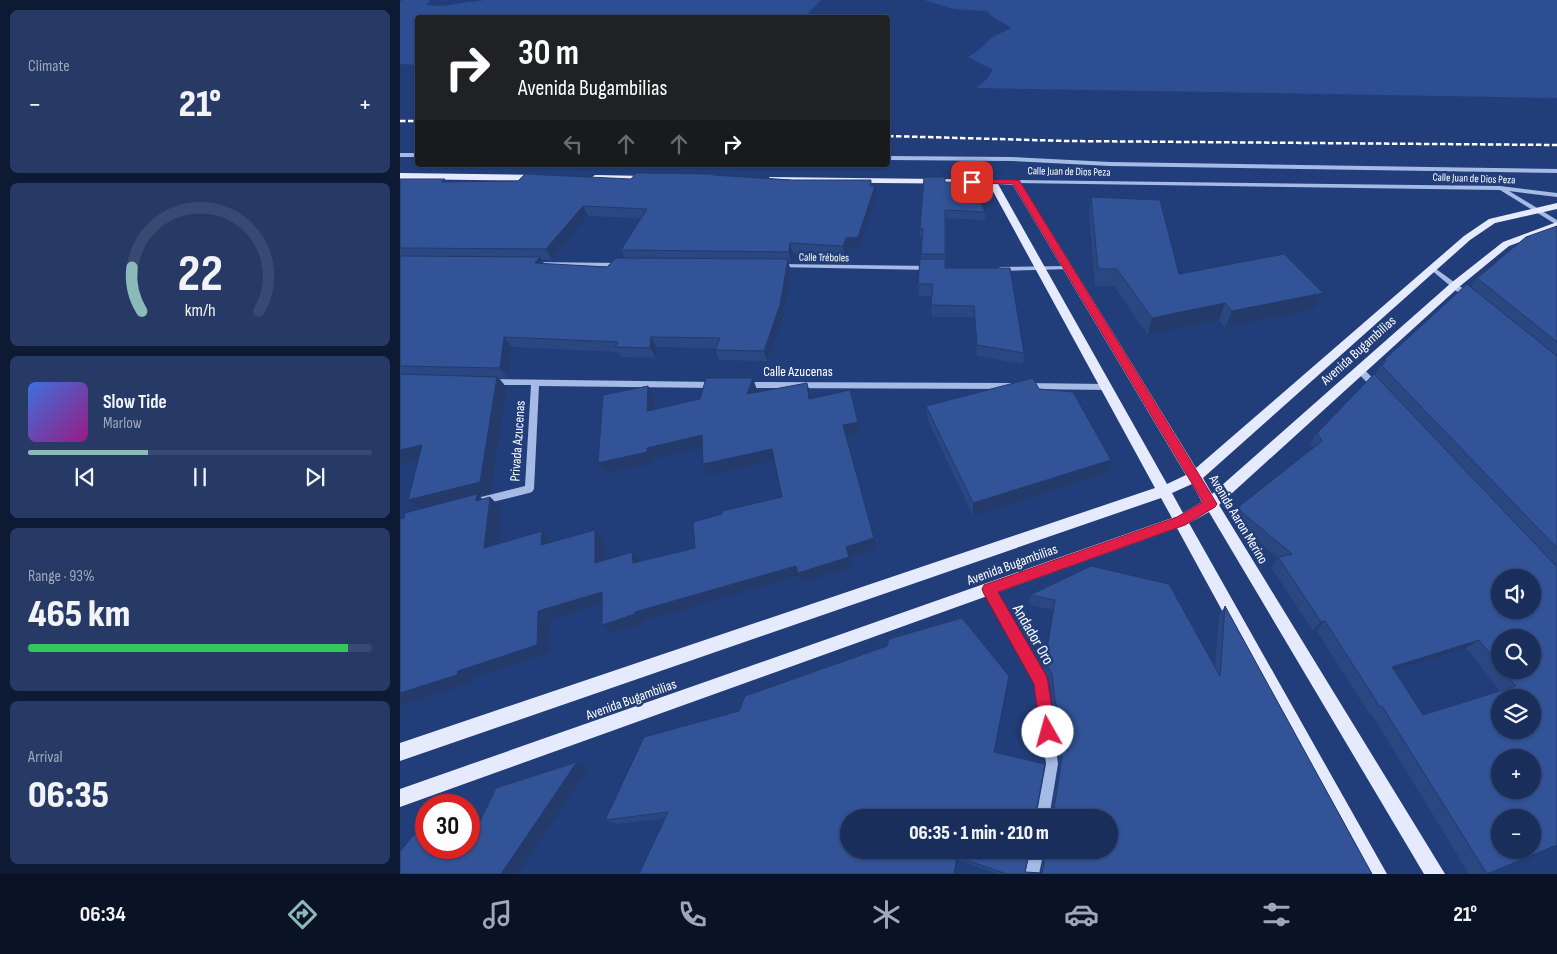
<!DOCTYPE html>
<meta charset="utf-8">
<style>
:root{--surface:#1a2e5c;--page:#273a65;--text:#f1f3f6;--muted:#9fa8bb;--line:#384a72;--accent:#8bbbb9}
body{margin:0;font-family:"Sofia Sans Condensed",sans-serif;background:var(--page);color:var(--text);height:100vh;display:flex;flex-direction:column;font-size:19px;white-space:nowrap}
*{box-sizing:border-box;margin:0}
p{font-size:16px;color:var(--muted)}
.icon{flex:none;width:28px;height:28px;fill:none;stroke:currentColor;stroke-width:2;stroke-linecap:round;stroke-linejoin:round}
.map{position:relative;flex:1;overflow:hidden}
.panel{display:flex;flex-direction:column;gap:10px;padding:10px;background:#0e1933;width:400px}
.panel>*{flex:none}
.banner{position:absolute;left:15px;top:15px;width:475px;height:152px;border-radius:5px;box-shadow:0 1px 4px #0004,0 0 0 1px var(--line);background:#202124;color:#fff;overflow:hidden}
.tools{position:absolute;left:1091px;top:569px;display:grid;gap:10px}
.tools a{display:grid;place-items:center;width:50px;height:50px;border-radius:50%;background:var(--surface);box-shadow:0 1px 4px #0004,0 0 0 1px var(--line);font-size:25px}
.speed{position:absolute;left:15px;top:794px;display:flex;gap:10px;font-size:25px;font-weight:700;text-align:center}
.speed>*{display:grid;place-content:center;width:65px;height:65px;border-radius:50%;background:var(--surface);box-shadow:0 1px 4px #0004,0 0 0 1px var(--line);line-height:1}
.speed .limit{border:8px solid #d22;background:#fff;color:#111}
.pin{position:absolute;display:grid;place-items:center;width:42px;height:42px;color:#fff;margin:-21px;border-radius:10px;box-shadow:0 2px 8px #0006}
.me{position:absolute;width:55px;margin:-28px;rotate:353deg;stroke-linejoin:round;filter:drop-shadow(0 0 4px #0008)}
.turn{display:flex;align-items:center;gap:18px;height:105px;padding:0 20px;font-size:22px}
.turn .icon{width:65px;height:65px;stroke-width:2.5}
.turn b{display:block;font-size:35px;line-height:42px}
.lanes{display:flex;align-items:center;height:48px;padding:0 20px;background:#0003;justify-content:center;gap:25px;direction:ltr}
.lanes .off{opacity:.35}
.big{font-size:38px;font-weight:800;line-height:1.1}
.panel .widget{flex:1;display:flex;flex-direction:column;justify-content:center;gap:8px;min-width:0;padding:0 18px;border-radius:8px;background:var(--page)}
.panel .dial{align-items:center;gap:0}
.dial svg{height:130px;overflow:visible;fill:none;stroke:var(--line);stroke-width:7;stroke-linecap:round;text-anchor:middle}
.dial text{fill:var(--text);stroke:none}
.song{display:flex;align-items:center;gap:15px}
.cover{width:60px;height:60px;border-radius:8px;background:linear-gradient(135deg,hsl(220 70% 55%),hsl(310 70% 35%))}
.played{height:5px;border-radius:2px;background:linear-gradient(90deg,var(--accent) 35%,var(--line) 35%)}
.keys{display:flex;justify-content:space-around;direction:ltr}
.heat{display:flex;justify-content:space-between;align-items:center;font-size:28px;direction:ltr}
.charge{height:8px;border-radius:4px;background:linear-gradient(90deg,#34c759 93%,var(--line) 0)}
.trip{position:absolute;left:440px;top:809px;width:278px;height:50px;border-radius:25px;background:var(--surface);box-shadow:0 1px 4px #0004,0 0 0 1px var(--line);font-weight:800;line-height:50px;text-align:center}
.menu{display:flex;height:80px;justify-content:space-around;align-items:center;background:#0a1225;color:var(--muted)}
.menu .icon{width:35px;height:35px}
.menu .active{color:var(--accent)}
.menu b{font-size:22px;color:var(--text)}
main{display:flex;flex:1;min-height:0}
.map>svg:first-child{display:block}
</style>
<main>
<section class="panel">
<div class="widget"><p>Climate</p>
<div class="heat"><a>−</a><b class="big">21°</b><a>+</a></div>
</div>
<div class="widget dial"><svg viewBox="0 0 100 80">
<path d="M14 69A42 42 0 1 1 86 69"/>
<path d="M14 69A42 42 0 0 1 8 42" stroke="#8bbbb9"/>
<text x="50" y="56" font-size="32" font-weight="700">22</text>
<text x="50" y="72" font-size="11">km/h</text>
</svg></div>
<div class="widget">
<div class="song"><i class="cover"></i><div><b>Slow Tide</b><p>Marlow</p></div></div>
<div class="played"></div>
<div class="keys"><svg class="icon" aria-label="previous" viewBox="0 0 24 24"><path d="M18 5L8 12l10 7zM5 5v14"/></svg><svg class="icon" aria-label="pause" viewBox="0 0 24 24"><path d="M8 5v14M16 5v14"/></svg><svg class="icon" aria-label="next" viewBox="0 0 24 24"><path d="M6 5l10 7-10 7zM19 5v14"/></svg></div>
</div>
<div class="widget"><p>Range · 93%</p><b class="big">465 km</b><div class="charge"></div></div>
<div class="widget"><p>Arrival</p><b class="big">06:35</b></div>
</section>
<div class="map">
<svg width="1157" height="874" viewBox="0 0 1157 874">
<rect width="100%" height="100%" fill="#223e7a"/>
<!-- green -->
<g fill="#2d4e92">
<polygon points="4,0 30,0 26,5 41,6 85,0 421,0 403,18 18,18 17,65 0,64 0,1"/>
<path d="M524 0H1157V98L576 88 587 79 593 70 568 57C579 51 582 47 590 39 597 34 604 32 611 28 603 22 593 19 587 11L554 9Z"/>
</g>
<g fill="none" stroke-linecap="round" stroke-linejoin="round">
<!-- minor -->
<g fill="#a5bae5" fill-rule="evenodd">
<rect x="0" y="153" width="18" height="4"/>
<polygon points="488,156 611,157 710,162 1157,169 1157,173 710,166 611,161 488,160"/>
<polygon points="616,180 1100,186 1157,193 1157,197 1109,191 1157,220 1157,225 1100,190 614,183 614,181"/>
<polygon points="135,262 220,263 223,265 220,267 133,265 133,263"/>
<polygon points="378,264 530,266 533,268 530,270 376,267 376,265"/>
<polygon points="668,266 670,267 670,269 600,271 597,269 600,267"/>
<polygon points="1032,266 1072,295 1072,299 1066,299 1030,269 1030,267"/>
<polygon points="960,367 963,368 980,386 981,388 980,390 974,390 957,372 956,370"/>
<polygon points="91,379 316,382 320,385 316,388 139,386 134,489 132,492 129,493 80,505 77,504 75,501 77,498 125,486 131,385 91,385 87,382"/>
<polygon points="344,382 611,383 615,386 611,389 344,388 340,385"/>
<polygon points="626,383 706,384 710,387 706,390 626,389 622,386"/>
<polygon points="589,584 593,586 648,682 658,764 649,818 636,818 646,764 636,683 585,592 584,589 585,586"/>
<polygon points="630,850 644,850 639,874 625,874"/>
</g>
<!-- major -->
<g fill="#e5ebfc" fill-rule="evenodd">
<polygon points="0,173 138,175 142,178 138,181 0,179"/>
<polygon points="195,175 248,176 252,179 248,182 192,180 191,178"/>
<path d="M370 177 619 180 796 468 1064 236 1089 219 1157 203V209L1095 223 1070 240 803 478 812 494 1051 283 1103 242 1157 222V228L1109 246 1059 287 819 505 1045 874H1024L809 512 789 523 987 874H966L777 528 0 807V789L772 518 761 498 0 761V743L755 488 589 184 367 182 366 180ZM598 184 613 185 786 475 767 484ZM792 484 802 502 783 513 772 493Z"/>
</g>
<!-- rail -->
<g stroke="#fff" stroke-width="2.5" stroke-dasharray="5.5 2.5" stroke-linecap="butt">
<polyline points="0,121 18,121"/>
<polyline points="488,136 668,141 1157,145"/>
</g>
</g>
<!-- wall -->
<g fill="#2b4782" fill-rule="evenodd">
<path d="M314 174 315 175 392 180H471L472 186 477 196 460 247 447 249 445 256 393 253 391 262H388L390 269 384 315 367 361 319 360 315 350 316 348 256 347V358L221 357 218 352 112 347 108 378H99L107 388 91 493 79 496 82 499 90 497 101 508 97 544 152 542 195 530 204 540 205 560 232 552 240 561 295 548 382 497 374 460 309 475 302 447 254 459V463L207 474 254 397V410L357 390 356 392 411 395V398L460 433 446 437 476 549 450 557 452 567 402 583 399 576 244 621V623L212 633 202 625V604L150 620 149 653 72 679V683L0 706V519L4 518 20 509 18 460 0 464V179L47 182 231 179ZM188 216 241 218 221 250 225 258 207 267 144 264 141 259 152 260Z"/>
<polygon points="545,182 585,212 585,220 546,218 546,268 624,353 623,364 577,356 574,317 532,317 531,305 532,296 519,296 518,284 521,259 521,254 522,237 520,237 520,229"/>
<polygon points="691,197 779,274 923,293 914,309 825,328 819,320 748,335 714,286 695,286 689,213"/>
<path d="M1157 226V845L1087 874H1069L971 713H969L916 630 913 631 871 567 878 558 831 518 837 508 913 448 910 444 917 433 975 375 985 359 1071 287 1077 278ZM1100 638 1132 670H1100ZM1066 648 1100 691 1023 715 995 671Z"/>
<polygon points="639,389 707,473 573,516 528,420 526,406"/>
<path d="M691 566 815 666 819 616 825 606 972 874H597L558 860 265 818 217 824 205 820 609 676 608 684 594 752 638 815H651L660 764 658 748 660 741 662 743 653 709 650 682 643 670 653 610 629 605 630 595ZM449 818 709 850H645L641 873 625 872 630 850Z"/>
</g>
<!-- shaded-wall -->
<g fill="#233a6a">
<polygon points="475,186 477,196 460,247 447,249 445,256 443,246 446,238"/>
<polygon points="183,206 188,216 152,260 146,249"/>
<polygon points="390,243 393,253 391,262 389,252"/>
<polygon points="140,257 146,267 135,263"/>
<polygon points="388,259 390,269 384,315 367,361 364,351"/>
<polygon points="923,293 914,309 825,328 832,311"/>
<polygon points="825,303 819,320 748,335 752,318"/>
<polygon points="104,337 112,347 108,378 100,368"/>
<polygon points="251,337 256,347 256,358 250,348"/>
<polygon points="97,377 107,388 91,493 79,496 89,505 22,511 8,500"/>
<polygon points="353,378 357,390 352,405 347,394"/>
<polygon points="407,383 411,395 413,410 409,399"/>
<polygon points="248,386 254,397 254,423 247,411"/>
<polygon points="458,422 460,433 445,437 443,425"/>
<polygon points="302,435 308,446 254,459 254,463 207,474 198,463 247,448"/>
<polygon points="22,445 34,456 0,464 0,450"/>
<polygon points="372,449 376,460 309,475 303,464"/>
<polygon points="711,460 707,473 573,516 573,503"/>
<polygon points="90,497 101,508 96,558 84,548"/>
<polygon points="195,530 204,540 205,573 195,563"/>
<polygon points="142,531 152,542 152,555 141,545"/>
<polygon points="474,538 476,549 450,557 452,567 402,583 399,576 244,621 244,623 212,633 202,625 235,612"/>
<polygon points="232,552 241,562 233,563"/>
<polygon points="202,592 212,601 150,620 149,653 72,679 72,683 0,706 0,693 58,671 138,611"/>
<polygon points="925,621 916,630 913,631 921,622"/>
<polygon points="1079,640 1066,648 981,675 992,667"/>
<polygon points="609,676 608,684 593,758 594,752"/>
<polygon points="177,762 188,768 118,874 101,874"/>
<polygon points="557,857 558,860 555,874 554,874"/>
</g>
<!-- building -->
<g fill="#325397" stroke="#233a6a" fill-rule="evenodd">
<polygon points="236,173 314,174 313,175 392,180 471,180 470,186 475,186 458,237 446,238 443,246 390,243 389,252 221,250 247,209 183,206 146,249 0,248 0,179 45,179 42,182 118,181 125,174 231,179"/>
<polygon points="524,177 545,177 545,182 573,183 585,212 545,210 545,254 521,254 523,229 520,229"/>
<polygon points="691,197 760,200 779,274 884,254 923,293 832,311 825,303 752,318 717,269 698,269"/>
<polygon points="1157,226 1157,342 1077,278 1126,237"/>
<polygon points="0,256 140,257 135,263 207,267 216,258 388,259 380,305 364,351 315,350 320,338 251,337 250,348 215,347 218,342 104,337 100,368 0,366"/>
<polygon points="520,259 545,259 545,268 610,268 624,353 577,345 574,306 531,305 533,284 518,284"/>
<polygon points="1067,284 1157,356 1157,548 982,366 986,360 985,359"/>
<polygon points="0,374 97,377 80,482 8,500 22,445 0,450"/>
<path d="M974 374 1157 567V845L1087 874 982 706 980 707 925 621 921 622 878 557 892 554 837 508 922 441 917 433ZM1100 578H1132V610H1100ZM1100 638H1132V670H1103L1116 686 1023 715 992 667 1079 640 1100 666ZM1100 698H1132V730H1100ZM1100 758H1132V790H1100ZM1100 818H1132V850H1100Z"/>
<polygon points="306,378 353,378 347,394 407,383 409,399 450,390 458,422 443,425 474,538 446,547 449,557 398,573 396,566 235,612 235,614 202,625 202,592 138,611 137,645 58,671 57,675 0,693 0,519 4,518 5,513 77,494 76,501 90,497 84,548 142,531 141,545 195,530 195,563 232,552 233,563 295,548 293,522 322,514 322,511 382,497 372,449 303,464 302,435 247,448 247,452 198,463 203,395 248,386 247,411 300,399"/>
<polygon points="633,378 639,389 673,392 711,460 573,503 526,406"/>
<path d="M691 566 769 584 820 676 825 606 972 874H607L557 857 554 874H239L268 812 205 820 244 737 339 711 345 696 487 646 489 639 562 618 609 676 594 752 645 764 636 813 638 815H653L662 758 660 741 668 751 655 701 652 674 645 662 655 600 630 595ZM449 818H709V850H647L642 873 625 872 630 850H449Z"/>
<polygon points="177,762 101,874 0,874 0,852 22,824 26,826 26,848 69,848 69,844 96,788"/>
</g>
<!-- route -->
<polygon fill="#e11d48" stroke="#92132f" points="572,179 619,180 817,504 815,507 785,525 598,592 647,677 656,732 653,737 648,739 642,737 640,732 634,684 584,594 582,589 584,585 777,517 803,502 613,184 570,183 570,180"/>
<g text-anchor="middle" stroke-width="5" stroke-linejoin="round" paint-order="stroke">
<!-- far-street labels -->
<g font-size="11" fill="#fff" stroke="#223e7a">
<text transform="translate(669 171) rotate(1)" y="4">Calle Juan de Dios Peza</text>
<text transform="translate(1074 178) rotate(2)" y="4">Calle Juan de Dios Peza</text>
<text transform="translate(424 257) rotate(1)" y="4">Calle Tréboles</text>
</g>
<!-- street labels -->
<g font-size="14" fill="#fff" stroke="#223e7a">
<text transform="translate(958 350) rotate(-42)" y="5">Avenida Bugambilias</text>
<text x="398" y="376">Calle Azucenas</text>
<text transform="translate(117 441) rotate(-86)" y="5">Privada Azucenas</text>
<text transform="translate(839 519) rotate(59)" y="5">Avenida Aaron Merino</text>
<text transform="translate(612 564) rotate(-20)" y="5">Avenida Bugambilias</text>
<text transform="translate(231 699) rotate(-20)" y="5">Avenida Bugambilias</text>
</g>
<!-- near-street labels -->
<g font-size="16" fill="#fff" stroke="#223e7a">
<text transform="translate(634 634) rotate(60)" y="6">Andador Oro</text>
</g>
</g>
</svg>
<div class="tools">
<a><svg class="icon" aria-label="sound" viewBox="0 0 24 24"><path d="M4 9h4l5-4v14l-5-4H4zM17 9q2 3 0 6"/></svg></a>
<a><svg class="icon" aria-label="search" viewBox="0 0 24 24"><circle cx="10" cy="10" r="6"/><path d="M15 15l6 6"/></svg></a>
<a><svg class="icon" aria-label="layers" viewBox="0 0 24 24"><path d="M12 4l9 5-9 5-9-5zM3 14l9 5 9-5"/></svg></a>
<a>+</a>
<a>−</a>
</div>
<div class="speed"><div class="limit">30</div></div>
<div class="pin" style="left:572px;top:182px;background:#d93025"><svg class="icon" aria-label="arrive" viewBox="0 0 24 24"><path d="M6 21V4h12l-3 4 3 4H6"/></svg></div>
<svg class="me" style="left:648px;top:732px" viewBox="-20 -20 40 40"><circle r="19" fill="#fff"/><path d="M0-13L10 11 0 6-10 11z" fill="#e11d48"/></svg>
<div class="trip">06:35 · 1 min · 210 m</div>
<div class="banner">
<div class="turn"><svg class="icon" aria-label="right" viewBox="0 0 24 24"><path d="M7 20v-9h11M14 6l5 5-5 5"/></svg><div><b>30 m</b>Avenida Bugambilias</div></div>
<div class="lanes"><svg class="icon off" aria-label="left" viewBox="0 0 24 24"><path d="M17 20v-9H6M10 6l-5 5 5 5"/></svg><svg class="icon off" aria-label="ahead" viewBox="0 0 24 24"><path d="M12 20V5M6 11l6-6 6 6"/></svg><svg class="icon off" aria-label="ahead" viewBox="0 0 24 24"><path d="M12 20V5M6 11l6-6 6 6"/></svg><svg class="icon" aria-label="right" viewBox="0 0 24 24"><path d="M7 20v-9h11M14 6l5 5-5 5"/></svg></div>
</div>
</div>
</main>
<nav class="menu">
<b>06:34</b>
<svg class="icon active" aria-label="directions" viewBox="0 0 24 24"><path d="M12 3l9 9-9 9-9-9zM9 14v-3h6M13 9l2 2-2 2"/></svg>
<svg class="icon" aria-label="music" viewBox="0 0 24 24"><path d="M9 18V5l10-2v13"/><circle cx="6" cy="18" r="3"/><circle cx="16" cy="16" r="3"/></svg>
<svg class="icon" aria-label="phone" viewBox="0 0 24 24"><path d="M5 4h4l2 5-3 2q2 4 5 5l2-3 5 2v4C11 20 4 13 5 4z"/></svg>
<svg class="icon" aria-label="climate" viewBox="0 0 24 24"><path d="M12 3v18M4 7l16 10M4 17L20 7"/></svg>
<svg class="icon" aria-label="car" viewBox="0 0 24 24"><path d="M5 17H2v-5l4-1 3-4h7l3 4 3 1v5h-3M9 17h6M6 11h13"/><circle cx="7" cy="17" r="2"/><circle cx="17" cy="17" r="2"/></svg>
<svg class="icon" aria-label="filters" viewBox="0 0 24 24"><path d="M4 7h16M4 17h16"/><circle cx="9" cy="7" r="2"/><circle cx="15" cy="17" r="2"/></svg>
<b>21°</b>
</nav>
